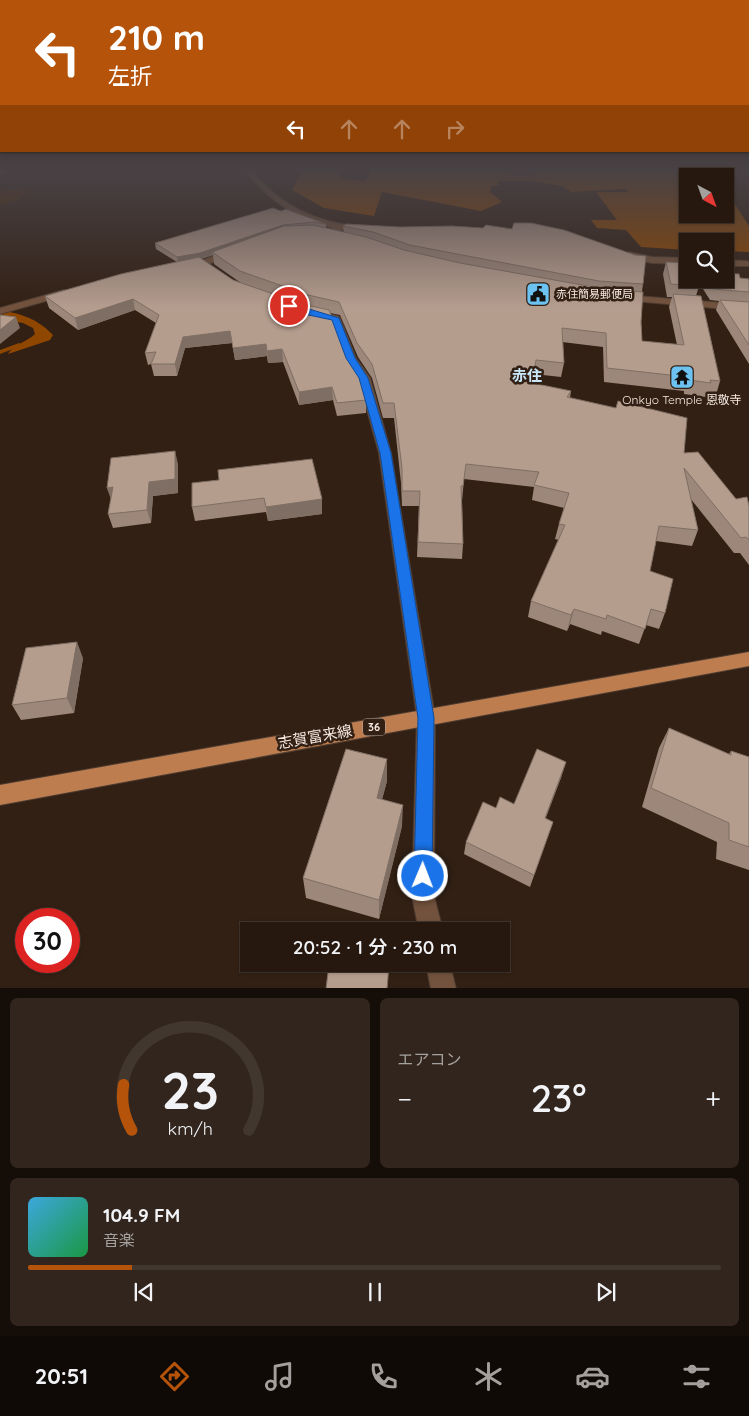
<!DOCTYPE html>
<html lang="ja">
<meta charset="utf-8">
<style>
:root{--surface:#26180f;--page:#32251d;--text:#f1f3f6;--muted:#a4a09e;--line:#42372f;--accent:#b45309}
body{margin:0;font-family:Quicksand,"Noto Sans JP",sans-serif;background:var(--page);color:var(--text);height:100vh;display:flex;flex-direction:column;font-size:19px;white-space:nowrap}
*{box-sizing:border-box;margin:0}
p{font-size:16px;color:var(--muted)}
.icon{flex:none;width:28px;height:28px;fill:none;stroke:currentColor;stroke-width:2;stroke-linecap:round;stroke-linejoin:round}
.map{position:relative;height:988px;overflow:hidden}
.details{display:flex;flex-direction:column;gap:10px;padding:10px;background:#150d08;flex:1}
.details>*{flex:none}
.top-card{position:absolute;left:0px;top:0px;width:750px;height:152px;box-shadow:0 1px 4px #0004,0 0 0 1px var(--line);background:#b45309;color:#fff;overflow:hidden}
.needle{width:32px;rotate:139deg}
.buttons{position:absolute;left:679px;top:168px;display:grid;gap:10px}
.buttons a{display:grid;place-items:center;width:55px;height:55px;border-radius:0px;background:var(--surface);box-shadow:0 1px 4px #0004,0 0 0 1px var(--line);font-size:25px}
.speed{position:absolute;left:15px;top:908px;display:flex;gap:10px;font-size:25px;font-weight:700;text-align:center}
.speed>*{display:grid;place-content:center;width:65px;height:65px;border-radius:50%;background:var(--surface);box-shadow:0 1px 4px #0004,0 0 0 1px var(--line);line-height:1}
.speed .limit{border:8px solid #d22;background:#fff;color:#111}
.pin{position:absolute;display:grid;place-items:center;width:42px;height:42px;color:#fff;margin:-21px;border:2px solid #fff;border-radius:50%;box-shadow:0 1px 5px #0007}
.me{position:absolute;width:55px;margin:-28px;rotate:1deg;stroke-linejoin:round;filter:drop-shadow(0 0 4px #0008)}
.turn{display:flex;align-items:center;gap:18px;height:105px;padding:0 25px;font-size:22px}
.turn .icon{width:65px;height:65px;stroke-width:2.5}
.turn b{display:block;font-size:35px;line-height:42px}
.lanes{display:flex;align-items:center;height:48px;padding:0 25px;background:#0003;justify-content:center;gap:25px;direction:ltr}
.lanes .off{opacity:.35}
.big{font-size:38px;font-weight:600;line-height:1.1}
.details .tile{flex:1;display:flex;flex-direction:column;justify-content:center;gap:8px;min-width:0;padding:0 18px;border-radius:8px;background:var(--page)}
.details .dial{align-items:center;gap:0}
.dial svg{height:130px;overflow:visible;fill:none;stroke:var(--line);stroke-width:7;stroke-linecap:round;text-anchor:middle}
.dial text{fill:var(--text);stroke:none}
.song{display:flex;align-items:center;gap:15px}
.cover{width:60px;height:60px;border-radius:8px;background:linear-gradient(135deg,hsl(200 70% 55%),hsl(140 70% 35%))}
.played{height:5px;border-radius:2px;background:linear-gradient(90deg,var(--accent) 15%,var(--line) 15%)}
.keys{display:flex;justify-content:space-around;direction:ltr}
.heat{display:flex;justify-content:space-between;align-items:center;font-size:28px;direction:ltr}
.details .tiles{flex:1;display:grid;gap:10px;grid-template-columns:1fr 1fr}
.tile:last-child{grid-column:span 2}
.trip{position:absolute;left:240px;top:922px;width:270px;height:50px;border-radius:0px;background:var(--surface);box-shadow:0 1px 4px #0004,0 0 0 1px var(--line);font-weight:600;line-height:50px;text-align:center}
.dock{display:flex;height:80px;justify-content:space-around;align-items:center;background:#0f0a06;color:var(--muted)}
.dock .icon{width:35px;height:35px}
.dock .current{color:var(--accent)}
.dock b{font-size:22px;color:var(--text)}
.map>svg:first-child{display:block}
</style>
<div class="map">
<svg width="749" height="989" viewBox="0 0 749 989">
<rect width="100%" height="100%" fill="#322014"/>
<!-- green -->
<polygon fill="#4e2400" points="11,190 32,191 15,201 0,205 0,191"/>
<!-- water -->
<g fill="#8f4700">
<path d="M302 170H339L341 178 364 181 370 175 371 170H501C514 177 530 178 543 170H732L737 173 736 177 688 176V214H725V189L749 226V252L725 251V241H688L687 250 641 247 626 230 597 228 591 220H617L596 192H628L626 189 571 192 562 186 533 181H497L499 185 491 186 490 192 502 202 481 211 382 192 374 216 324 208 292 190Z"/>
<path d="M0 310C22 314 38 319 53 335L50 340 8 354C14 344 27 342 35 334L33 328 23 323 0 319Z"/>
</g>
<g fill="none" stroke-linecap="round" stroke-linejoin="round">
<!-- stream -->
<polygon fill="#8f4700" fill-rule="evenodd" points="19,343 22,345 21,346 0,354 0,350"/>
<!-- minor casing -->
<g stroke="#4d3c31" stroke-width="2">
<g id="minor">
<polygon points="0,170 8,170 0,175"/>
<path d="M245 170H251C280 206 316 222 361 227L365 229C359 233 352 229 344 230 337 230 332 237 324 237V233L333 228C296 218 268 201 245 170Z"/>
<path d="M231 249 235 252 234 254C222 258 194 273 183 265L187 262 201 261Z"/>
<polygon points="629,252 652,257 688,258 688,264 652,263 626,257 625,255"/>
<polygon points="725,260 747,261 749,262 749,266 725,266"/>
<polygon points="64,290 67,291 67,295 0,314 0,308"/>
<polygon points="624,295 749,305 749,311 621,300 619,298"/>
<polygon points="314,311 338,316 340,318 356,358 370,378 391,453 435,717 434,896 443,931 419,931 412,896 417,717 379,453 358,378 346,358 331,320 311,316 311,312"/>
<polygon points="426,964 450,964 456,989 431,989"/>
</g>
</g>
<!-- primary casing -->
<g stroke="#4d3c31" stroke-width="2">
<polygon id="primary" points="749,652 749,666 0,805 0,785"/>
</g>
<!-- minor -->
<use href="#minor" fill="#72523c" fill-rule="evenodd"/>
<!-- primary -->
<use href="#primary" fill="#be7d4f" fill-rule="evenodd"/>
</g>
<!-- wall -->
<g fill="#9c877a" fill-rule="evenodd">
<path d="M281 211 326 224V228L344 232 343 226 643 284 642 291 641 322 642 341 677 345 669 307 672 297H667L663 274 666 262 699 286 696 296 720 381 716 395 707 394 706 397 684 394V391L604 382 603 347 562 342 564 363 561 377 534 374 532 383 571 391 570 398 684 453 736 499 749 506V565L740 553H734L690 498 698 530 692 546 656 541 650 571 665 613 659 629 646 625 639 644 602 631 601 635 570 624 567 631 528 617 531 601 559 540 555 539 559 524 564 508 532 500 534 487 464 479 462 501 463 544 462 559 417 557 419 506H402L401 483 394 418H383L372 378 358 357 340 315 330 313 366 400V413L337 416 333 400 299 405 283 362 268 363 267 356 235 360 232 343 185 348 177 376H154L151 364 148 365 145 353 156 323 135 310 78 330 49 308 45 296 177 262 156 249 155 243ZM213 255 214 264 241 283 233 280 201 259Z"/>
<polygon points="740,278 749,279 749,364 716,310 719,301 710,300 698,281 699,279"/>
<polygon points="178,464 178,493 153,496 151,523 113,528 108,514 111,499 107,488"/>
<polygon points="192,483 322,499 322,514 268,521 266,512 195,521 192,507"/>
<polygon points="83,658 74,713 21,720 12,705"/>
<polygon points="669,728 729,754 731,751 749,757 749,870 716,859 717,842 642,807 659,748"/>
<polygon points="562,775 545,819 553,822 530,887 464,854 466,842 496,808 514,804"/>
<polygon points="387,781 382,799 402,826 379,919 306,898 303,878"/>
</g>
<!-- shaded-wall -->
<g fill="#7f6e63">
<polygon points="283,225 283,230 212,252 213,255 201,259 178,263 177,257"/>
<polygon points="133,299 135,310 78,330 75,318"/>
<polygon points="16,317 20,328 0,344 0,330"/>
<polygon points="230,331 232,343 185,348 177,376 175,364 183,337"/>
<polygon points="266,344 267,356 235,360 233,348"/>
<polygon points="282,349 283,362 268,363 267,351"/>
<polygon points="332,387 333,400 299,405 299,392"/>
<polygon points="175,451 178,464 178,493 153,496 151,523 147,510 149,482"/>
<polygon points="113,487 112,501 107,488"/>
<polygon points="322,499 322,514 268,521 266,507"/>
<polygon points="574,609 570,624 567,631 571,615"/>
<polygon points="77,642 83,658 74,713 67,698"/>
<polygon points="387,759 387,781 377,819 377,798"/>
<polygon points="566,762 562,775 541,831 545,818"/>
<polygon points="403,805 402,826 379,919 379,900"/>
</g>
<!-- building -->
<g fill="#b59d8e" stroke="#7f6e63">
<polygon points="273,208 281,211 286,209 326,224 314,222 283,225 200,253 177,257 155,243"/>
<polygon points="514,223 531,223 564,230 635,255 646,256 643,284 599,281 410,245 373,232 343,226 346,224 400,227 452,226 483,228 486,225 512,229"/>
<polygon points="313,225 366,237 404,250 460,263 599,288 643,292 641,322 642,341 684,345 673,294 701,296 720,381 710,380 711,383 689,380 688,377 607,368 606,333 562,328 564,363 536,360 532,383 571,391 567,397 616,408 618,401 687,418 684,453 698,452 736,499 747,497 749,506 749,540 746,537 741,538 684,468 698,530 659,526 650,571 673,579 665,613 651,609 645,629 607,615 606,619 574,609 571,615 531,601 565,525 559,524 569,493 534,485 539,472 466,464 463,486 461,486 463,544 418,542 420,491 402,491 402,468 394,403 383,403 372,364 357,343 339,302 308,295 240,271 212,252 284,226"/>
<polygon points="199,257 233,280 302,304 329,310 344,347 356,366 366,400 337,403 332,387 299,392 282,349 267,351 266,344 233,348 230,331 183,337 175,364 151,364 156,352 145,353 159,315 133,299 75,318 45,296 121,274"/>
<polygon points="666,262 688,263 688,279 697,279 699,286 671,284"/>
<polygon points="725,273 739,274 740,278 749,279 749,292 713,289 706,279 725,279"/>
<polygon points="720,300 749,302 749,345"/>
<polygon points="0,315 16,317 0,330"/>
<polygon points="175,451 175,479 149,482 147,510 108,514 113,487 107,488 111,458"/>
<polygon points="312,459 322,499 266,507 264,498 192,507 192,483 219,480 218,470"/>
<polygon points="77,642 67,698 12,705 26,648"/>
<polygon points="669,728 731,755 731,751 749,757 749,847 729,840 729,823 651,788"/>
<polygon points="346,749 387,759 377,798 403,805 379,900 303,878"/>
<polygon points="537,749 566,762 545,818 553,822 534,875 466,842 483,802 496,808 500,797 514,804"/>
<polygon points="329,964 377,964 389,965 387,989 326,989"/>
</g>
<!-- sky -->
<linearGradient id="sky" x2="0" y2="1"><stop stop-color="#1c120b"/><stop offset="0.55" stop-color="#494245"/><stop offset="1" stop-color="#494245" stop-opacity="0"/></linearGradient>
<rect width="749" height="308" fill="url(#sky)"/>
<!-- route -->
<polygon fill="#1a73e8" stroke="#114b97" points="289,303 339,318 355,358 368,378 391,453 434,718 432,876 429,882 423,885 416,882 414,876 418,718 380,453 359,378 346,358 332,320 304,314 286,307 286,304"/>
<!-- icons -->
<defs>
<g id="civic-square" transform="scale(1.25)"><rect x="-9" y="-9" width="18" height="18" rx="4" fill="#6cc3f2" stroke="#322014"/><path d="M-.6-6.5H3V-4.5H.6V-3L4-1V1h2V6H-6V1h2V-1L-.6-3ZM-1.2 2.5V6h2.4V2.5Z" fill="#111"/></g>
<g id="temple-square" transform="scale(1.25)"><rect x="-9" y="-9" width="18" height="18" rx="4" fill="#6cc3f2" stroke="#322014"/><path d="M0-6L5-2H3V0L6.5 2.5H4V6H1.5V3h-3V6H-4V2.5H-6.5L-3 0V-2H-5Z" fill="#111"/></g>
</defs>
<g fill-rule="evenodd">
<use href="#civic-square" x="538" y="294"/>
<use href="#temple-square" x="682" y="377"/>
</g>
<g text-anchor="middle" stroke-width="5" stroke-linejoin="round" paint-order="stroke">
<!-- far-poi labels -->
<g font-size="11" fill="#f5e8e0" stroke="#322014" text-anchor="start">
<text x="556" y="298">赤住簡易郵便局</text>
</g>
<!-- shield labels -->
<rect fill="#322014" stroke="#baaca3" stroke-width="1" x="363" y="718.5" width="22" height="17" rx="4"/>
<g font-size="11" font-weight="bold" fill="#f5e8e0">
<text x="374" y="731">36</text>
</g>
<!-- poi labels -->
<g font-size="12" fill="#f5e8e0" stroke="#322014">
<text x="682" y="404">Onkyo Temple 恩敬寺</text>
</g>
<!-- quarter labels -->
<g font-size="15" font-weight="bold" fill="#c9e7f9" stroke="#322014">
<text x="527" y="381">赤住</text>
</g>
<!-- near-street labels -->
<g font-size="15" fill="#f5e8e0" stroke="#322014">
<text transform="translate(315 737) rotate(-10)" y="5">志賀富来線</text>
</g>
</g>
</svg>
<div class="buttons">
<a><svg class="needle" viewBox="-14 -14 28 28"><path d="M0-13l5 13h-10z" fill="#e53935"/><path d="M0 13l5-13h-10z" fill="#a4a09e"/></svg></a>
<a><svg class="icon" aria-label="search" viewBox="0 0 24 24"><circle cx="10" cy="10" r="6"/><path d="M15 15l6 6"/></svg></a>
</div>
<div class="speed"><div class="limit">30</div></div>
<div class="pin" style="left:289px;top:306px;background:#d93025"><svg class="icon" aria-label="arrive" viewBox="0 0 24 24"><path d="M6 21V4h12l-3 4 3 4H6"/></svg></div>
<svg class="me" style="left:423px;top:876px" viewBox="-20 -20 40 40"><circle r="17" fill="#1a73e8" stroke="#fff" stroke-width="3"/><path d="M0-11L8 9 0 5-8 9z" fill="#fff"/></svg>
<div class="trip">20:52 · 1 分 · 230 m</div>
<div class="top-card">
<div class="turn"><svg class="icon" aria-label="left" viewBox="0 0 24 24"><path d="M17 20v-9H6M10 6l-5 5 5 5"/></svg><div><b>210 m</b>左折</div></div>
<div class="lanes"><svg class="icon" aria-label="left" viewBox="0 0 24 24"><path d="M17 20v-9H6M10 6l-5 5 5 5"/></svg><svg class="icon off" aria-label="ahead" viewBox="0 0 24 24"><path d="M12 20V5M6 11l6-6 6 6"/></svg><svg class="icon off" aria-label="ahead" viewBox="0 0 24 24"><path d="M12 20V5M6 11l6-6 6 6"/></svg><svg class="icon off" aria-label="right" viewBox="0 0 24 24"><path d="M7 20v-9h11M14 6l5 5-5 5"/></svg></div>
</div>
</div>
<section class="details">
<div class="tiles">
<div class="tile dial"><svg viewBox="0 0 100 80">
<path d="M14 69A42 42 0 1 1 86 69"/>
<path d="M14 69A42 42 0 0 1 9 41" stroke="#b45309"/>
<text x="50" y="56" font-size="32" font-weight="700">23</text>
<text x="50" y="72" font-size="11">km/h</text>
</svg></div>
<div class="tile"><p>エアコン</p>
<div class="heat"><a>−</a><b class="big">23°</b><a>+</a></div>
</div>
<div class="tile">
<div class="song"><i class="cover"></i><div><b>104.9 FM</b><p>音楽</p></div></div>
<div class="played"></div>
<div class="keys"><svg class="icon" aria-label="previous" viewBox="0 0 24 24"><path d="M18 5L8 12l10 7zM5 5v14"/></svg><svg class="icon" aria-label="pause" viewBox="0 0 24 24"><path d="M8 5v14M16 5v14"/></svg><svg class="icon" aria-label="next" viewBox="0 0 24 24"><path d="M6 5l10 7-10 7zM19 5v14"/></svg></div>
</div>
</div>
</section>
<nav class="dock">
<b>20:51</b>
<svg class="icon current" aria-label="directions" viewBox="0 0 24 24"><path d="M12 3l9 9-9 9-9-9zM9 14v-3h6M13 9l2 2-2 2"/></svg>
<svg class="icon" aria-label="music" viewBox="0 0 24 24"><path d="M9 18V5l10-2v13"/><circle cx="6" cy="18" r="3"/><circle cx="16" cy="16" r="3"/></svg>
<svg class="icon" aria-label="phone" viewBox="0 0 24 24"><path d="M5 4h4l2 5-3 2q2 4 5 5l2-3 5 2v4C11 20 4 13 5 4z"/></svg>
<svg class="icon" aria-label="climate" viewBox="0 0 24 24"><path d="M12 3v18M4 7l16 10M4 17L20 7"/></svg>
<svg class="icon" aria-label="car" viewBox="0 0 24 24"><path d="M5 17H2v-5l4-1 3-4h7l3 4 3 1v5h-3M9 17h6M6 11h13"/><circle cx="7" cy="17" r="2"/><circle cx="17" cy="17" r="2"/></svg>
<svg class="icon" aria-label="filters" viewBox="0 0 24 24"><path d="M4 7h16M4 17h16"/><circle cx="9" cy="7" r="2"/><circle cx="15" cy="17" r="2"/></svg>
</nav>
